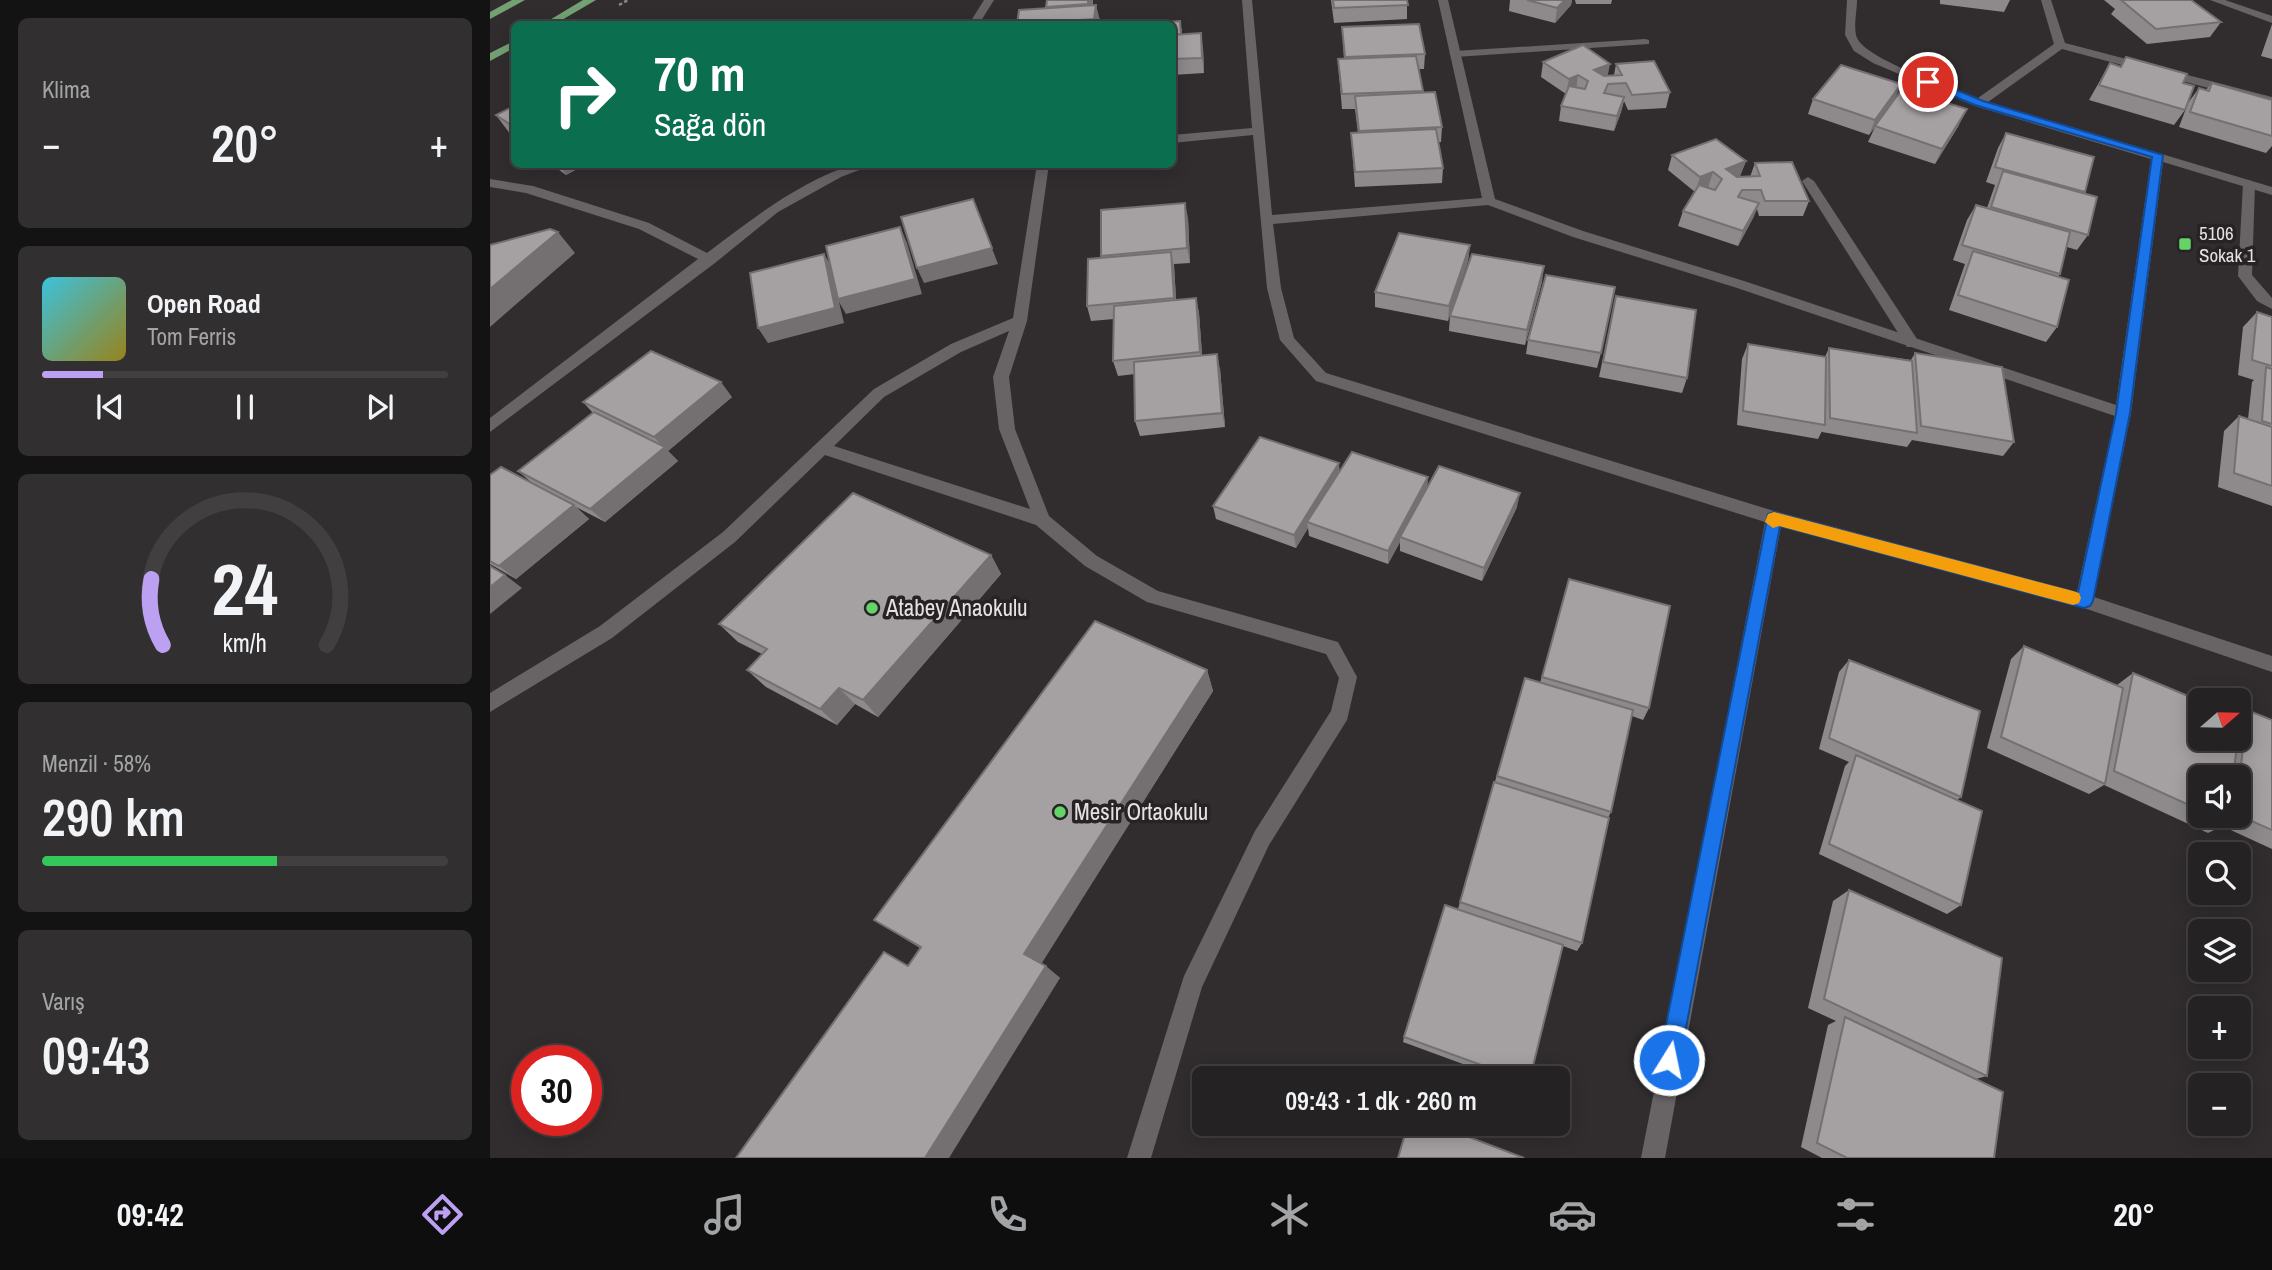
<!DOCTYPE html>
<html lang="tr">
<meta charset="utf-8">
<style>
:root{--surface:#252223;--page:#312f30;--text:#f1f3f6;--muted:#a3a4a6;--line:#423f41;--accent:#bca0f2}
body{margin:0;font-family:"Archivo Narrow",sans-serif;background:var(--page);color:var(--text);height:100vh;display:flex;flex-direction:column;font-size:26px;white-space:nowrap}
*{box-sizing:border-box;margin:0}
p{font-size:23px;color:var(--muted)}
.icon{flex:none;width:38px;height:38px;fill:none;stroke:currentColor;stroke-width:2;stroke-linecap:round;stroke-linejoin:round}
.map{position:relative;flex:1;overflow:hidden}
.sheet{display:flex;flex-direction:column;gap:18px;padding:18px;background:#141313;width:490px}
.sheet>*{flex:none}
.hud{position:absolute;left:21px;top:21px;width:665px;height:147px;border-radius:10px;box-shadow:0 4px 18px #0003,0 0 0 2px var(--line);background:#0b6e4f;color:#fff;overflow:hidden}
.needle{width:46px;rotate:70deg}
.tools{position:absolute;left:1698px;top:688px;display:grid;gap:14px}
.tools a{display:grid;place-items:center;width:63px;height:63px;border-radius:10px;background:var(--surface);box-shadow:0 4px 18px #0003,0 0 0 2px var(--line);font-size:35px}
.speed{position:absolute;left:21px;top:1045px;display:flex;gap:14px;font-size:35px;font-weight:700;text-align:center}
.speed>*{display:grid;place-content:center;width:91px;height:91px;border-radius:50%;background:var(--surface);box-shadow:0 4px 18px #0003,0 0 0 2px var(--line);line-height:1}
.speed .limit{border:10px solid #d22;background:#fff;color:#111}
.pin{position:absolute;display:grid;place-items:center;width:60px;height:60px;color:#fff;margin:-30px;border:4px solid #fff;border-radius:50%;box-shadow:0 2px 7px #0007}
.me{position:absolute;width:77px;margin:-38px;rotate:10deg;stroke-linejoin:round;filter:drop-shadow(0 0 5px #0008)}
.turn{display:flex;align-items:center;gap:24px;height:147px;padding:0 28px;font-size:32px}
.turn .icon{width:91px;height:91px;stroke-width:2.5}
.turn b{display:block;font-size:49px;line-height:60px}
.big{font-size:52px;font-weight:600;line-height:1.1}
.sheet .widget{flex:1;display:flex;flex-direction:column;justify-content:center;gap:10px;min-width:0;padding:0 24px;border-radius:10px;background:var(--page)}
.sheet .dial{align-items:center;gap:0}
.dial svg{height:182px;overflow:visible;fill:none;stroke:var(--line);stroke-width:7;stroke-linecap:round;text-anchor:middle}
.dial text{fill:var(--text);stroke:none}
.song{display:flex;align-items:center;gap:21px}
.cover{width:84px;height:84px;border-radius:10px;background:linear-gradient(135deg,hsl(190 70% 55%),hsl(50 70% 35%))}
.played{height:7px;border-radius:4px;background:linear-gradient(90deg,var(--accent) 15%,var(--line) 15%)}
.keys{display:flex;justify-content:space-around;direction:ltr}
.heat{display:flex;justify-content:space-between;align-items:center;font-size:38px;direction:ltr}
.charge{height:10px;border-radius:5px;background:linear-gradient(90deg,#34c759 58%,var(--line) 0)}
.trip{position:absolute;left:702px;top:1066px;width:378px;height:70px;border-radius:10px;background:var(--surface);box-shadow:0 4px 18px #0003,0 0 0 2px var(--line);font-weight:600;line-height:70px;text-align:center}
.tabs{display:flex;height:112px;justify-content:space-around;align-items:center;background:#0f0e0e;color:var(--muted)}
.tabs .icon{width:49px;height:49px}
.tabs .active{color:var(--accent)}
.tabs b{font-size:32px;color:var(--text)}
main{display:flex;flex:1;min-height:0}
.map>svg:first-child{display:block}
</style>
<main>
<section class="sheet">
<div class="widget"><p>Klima</p>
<div class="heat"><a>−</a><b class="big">20°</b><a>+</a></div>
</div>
<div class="widget">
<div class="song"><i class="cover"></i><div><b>Open Road</b><p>Tom Ferris</p></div></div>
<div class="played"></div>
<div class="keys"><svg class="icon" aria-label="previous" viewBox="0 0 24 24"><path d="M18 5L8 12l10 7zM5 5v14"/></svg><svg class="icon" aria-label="pause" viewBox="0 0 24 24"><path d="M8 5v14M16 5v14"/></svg><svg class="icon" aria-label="next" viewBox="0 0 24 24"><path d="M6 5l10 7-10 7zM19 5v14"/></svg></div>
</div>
<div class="widget dial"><svg viewBox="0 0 100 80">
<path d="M14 69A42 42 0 1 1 86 69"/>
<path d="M14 69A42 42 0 0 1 9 40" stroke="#bca0f2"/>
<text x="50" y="56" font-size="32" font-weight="700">24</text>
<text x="50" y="72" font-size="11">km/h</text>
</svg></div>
<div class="widget"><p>Menzil · 58%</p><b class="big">290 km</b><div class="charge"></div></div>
<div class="widget"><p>Varış</p><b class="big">09:43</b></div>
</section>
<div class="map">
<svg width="1782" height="1158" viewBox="0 0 1782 1158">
<rect width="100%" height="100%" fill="#312d2f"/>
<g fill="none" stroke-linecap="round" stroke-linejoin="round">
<!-- path -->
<polyline stroke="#8a8788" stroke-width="2.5" stroke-dasharray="3.5 2.5" stroke-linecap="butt" points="129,5 138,0"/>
<!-- service -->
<g fill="#686466" fill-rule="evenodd">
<polygon points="1155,39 1159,40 1159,44 965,57 959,54 965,51"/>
<polygon points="1318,177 1324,181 1427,339 1429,343 1427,347 1417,347 1312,181"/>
<polygon points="1759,180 1765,184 1762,275 1782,298 1782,309 1767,301 1748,276 1753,184"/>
</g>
<!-- minor -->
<g fill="#686466" fill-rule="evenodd">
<polygon points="494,0 504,0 489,24 479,24"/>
<path d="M752 0H762L782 215 992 198 948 0H958L1005 199 1093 231 1254 281 1626 405 1661 159 1485 106 1383 63 1364 51 1355 35 1357 0H1367C1367 11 1363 28 1367 38 1377 60 1463 88 1488 98L1564 44 1551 0H1561L1575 43 1782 97V105L1572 49 1498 102 1782 187V195L1673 162 1641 413 1604 597 1782 656V672L1594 608 1291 526 1175 1158H1151L1275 522 826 381 790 340 777 288 763 135 682 143V135L762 128ZM998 205 1083 237 1244 287 1625 416 1587 592 1284 511 836 373 804 338 791 288 783 224Z"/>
<polygon points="1720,0 1735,0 1782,16 1782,23"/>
<path d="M364 164H385L351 177 288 212 225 263 0 432V418L208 259 149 229 36 193 0 187V179L43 186 159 223 217 253C263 218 309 182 364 164Z"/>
<path d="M547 164H559L537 321 519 377 525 429 559 516 607 556 668 591 848 642 867 677 857 720 779 845 712 987 661 1158H637L694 976 765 831 841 711 849 678 836 654 657 602 595 566 546 525 335 455 245 542 122 638 0 712V693L110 626 233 532 384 389 461 344 523 318ZM519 331 503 377 509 429 540 509 344 446 394 397 471 352Z"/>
</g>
<!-- primary -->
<g fill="#73a173" fill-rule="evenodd">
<polygon points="22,0 35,0 0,19 0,12"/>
<polygon points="93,0 106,0 65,24 53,24"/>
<polygon points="24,41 24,48 0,61 0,53"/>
</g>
</g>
<!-- wall -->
<g fill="#8e8a8b" fill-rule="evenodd">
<polygon points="603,0 603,6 610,20 609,24 527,24 556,8 556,7"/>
<polygon points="841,0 917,0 917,19 844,23"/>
<polygon points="1020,0 1082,0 1081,5 1065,23 1019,11"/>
<polygon points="1085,0 1122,0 1121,4 1086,4"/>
<polygon points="1450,0 1520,0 1514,12 1450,4"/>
<polygon points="1614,0 1701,0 1731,22 1720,37 1657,44 1621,14 1625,9"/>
<polygon points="682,24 692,29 692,34 713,48 714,73 682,75"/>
<polygon points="1782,24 1782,59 1771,56"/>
<polygon points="852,27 935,54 934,69 929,69 933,93 952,127 951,142 948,142 953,168 952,183 865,187 861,133 868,133 865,109 852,109 849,74 848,59 854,59"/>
<polygon points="1636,57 1693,83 1695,110 1684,125 1599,100 1620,63 1630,67"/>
<polygon points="1053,62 1117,76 1124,75 1126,64 1180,92 1176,108 1138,110 1134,101 1131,112 1124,131 1069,121 1071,106 1076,94 1051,77"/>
<polygon points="1722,83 1782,100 1782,146 1776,153 1689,127 1698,103 1709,88 1716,90"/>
<polygon points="1405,98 1469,125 1445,164 1378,142 1385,127 1379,135 1318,114 1323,99"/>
<polygon points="24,106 24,139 6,115"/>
<polygon points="1516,133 1595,192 1594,194 1598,235 1587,250 1577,247 1570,274 1568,277 1567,327 1556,342 1459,310 1475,264 1463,260 1477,220 1486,205 1497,208 1505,185 1496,182 1508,148"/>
<polygon points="1182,155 1256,161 1250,176 1260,177 1265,163 1319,201 1313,216 1269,216 1267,209 1263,218 1248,246 1188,226 1193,211 1205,192 1178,170"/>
<polygon points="61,164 96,164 76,175"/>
<polygon points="698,218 700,263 684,264 686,300 706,298 709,313 712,355 730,369 735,427 650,436 645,421 645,374 628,376 623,361 624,319 601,321 597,306 611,258 611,256"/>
<polygon points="980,245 978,261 958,321 885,307 885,292"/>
<polygon points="1052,282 1035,345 959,331 960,316"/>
<polygon points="1126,296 1197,378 1192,393 1109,377"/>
<polygon points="1767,312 1782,317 1782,506 1728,487 1734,431 1749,416 1758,419 1762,382 1764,380 1748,375 1753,327"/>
<polygon points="1038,340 1111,353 1107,368 1036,354"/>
<polygon points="1258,344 1335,357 1339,348 1421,360 1425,353 1524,442 1513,456 1422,440 1417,447 1332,432 1332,431 1328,439 1247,425 1252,359"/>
<polygon points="242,397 178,451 188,461 115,522 86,507 99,519 26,579 0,564 0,475 41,482 28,471 103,413 93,402"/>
<polygon points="849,471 938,477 937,487 1027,507 992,581 910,551 910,542 898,564 819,536 818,528 806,548 726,519 723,506"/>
<polygon points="501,555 511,574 388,717 365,704 347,725 276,687 257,670 272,654 248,642 229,624"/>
<polygon points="1079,579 1159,708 1153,720 1142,716 1121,812 1118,818 1092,943 1087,951 1073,946 1040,1078 1011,1078 913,1042 914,1037 968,909 1035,678 1050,683"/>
<path d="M1534 646 1627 685 1643 673 1748 738V716L1757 710 1782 720V849L1732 826 1718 833 1614 785 1599 794 1497 748 1521 659ZM1710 777H1748V816H1710Z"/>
<polygon points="1359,660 1471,797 1467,800 1471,905 1457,914 1329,854 1355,766 1359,762 1329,749 1349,672"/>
<polygon points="717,670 723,691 551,963 570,978 418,966 430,948 384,920"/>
<polygon points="1359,890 1497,1076 1486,1079 1504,1158 1332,1158 1311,1147 1338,1025 1346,1021 1318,1008 1343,901"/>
</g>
<!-- shaded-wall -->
<g fill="#747071">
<polygon points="598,0 603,0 602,19 598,4"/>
<polygon points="1075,0 1082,0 1081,5 1065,23 1067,8"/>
<polygon points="606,5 610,20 609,24 606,24 604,19"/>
<polygon points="711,33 713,48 714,73 712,58"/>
<polygon points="1120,64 1117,79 1104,70"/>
<polygon points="1088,75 1086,90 1076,94 1079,79"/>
<polygon points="1411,84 1405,99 1379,135 1385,120"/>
<polygon points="1134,97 1131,112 1124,131 1127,116"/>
<polygon points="1477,109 1469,125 1445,164 1452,149"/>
<polygon points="1256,161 1250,176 1231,184 1236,169"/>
<polygon points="69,164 96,164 76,175"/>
<polygon points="1223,172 1218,188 1205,193 1210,177"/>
<polygon points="483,199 508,264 434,283 427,268"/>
<polygon points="695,203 698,218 700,263 697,248"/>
<polygon points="1269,203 1263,218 1248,246 1253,231"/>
<polygon points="410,227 417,243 432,294 356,314 349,302 354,323 278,343 268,328 334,254 343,269"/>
<polygon points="68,232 85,253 0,327 0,289"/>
<polygon points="980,245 978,261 958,321 959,306"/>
<polygon points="681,252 684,267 687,313 684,298"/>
<polygon points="1054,266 1052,282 1035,345 1037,330"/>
<polygon points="706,298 709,313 713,367 710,352"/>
<polygon points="727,354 730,369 735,427 732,413"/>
<polygon points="231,382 242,397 178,451 188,461 115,522 100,509 174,448 164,437"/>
<polygon points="849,463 850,477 817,522 818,528 806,548 804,535"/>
<polygon points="938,477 937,491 910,537 910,542 898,564 898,551"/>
<polygon points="1030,493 1027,507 992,581 994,568"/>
<polygon points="84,505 99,519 26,579 9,566"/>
<polygon points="501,555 511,574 388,717 373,700"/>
<polygon points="15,575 32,588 0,614 0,587"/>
<polygon points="717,670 723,691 550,966 534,954"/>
<polygon points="349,688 365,704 347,725 330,709"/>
<polygon points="556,966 570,978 459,1158 435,1158"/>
</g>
<!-- building -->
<g fill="#a5a0a2" stroke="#747071" stroke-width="2">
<polygon points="557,0 598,0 598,4 556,7"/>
<polygon points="843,0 917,0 918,5 844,8"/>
<polygon points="1037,0 1075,0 1067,8"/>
<polygon points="1631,0 1701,0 1731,22 1666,29"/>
<polygon points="606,5 604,19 575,21 574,24 527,24 529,10"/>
<polygon points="690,21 691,34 682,35 682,24 652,24"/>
<polygon points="929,24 935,54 855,57 852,27"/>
<polygon points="711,33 712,58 682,59 682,35"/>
<polygon points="1093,45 1120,64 1104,70 1114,76 1132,75 1126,64 1164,61 1180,92 1142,95 1136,83 1118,84 1114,93 1134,97 1127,116 1071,106 1079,86 1095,89 1098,81 1088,75 1079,79 1053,62"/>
<polygon points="926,56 933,91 852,94 848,59"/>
<polygon points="1636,57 1697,74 1693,83 1704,86 1695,110 1609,85 1620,63 1631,67"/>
<polygon points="1351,65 1411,84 1385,120 1323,99"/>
<polygon points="1722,83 1782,100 1782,136 1700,112 1709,88 1719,91"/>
<polygon points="1412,89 1477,109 1452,149 1385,126"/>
<polygon points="945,92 952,127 869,131 865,96"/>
<polygon points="24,106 24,127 6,115"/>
<polygon points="946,129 953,168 865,172 861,133"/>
<polygon points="1516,133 1604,157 1595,192 1505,167"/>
<polygon points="1226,139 1256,161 1236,169 1247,177 1270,176 1265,163 1302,162 1319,201 1275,201 1271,190 1252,190 1248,197 1269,203 1253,231 1193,211 1209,185 1225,190 1232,179 1223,172 1210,177 1182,155"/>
<polygon points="1513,171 1607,197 1598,235 1501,207"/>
<polygon points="483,199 502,248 427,268 411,217"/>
<polygon points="695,203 697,248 611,256 611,210"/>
<polygon points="1486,205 1580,232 1570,274 1472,245"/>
<polygon points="410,227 425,279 348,299 336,246"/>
<polygon points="60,229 68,232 0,289 0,245"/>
<polygon points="909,233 980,245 959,306 885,292"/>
<polygon points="1483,251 1579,280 1567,327 1468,295"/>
<polygon points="681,252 684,298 597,306 598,259"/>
<polygon points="334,254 345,308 268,328 260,273"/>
<polygon points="982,254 1054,266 1037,330 960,316"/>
<polygon points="1056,275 1125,287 1111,353 1038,340"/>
<polygon points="1126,296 1206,310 1197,378 1113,362"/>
<polygon points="706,298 710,352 623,361 624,306"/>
<polygon points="1767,312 1782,317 1782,366 1762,360"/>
<polygon points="1258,344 1336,357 1335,425 1253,411"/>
<polygon points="1339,348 1422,361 1427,433 1340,418"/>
<polygon points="161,351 231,382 164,437 93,402"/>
<polygon points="1425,353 1512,367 1524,442 1431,426"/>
<polygon points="727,354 732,413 645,421 644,362"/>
<polygon points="1776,367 1782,369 1782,424 1772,421"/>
<polygon points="104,412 175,447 100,509 28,471"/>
<polygon points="1749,416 1782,427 1782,486 1744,473"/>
<polygon points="770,437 849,463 804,535 723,506"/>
<polygon points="862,452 938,477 898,551 817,522"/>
<polygon points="949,466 1030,493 994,568 910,537"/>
<polygon points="11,467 84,505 9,566 0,561 0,475"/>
<polygon points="363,493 501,555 373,700 349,688 330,709 257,670 277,649 229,624"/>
<polygon points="0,566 15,575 0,587"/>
<polygon points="1079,579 1180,606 1159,708 1052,677"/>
<polygon points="605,621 717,670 534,954 556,966 435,1158 246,1158 394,952 418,966 431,947 384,920"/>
<polygon points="1534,646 1633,688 1615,784 1511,737"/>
<polygon points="1359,660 1490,711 1471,797 1339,738"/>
<polygon points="1643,673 1710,701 1710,738 1748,738 1743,777 1710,777 1710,810 1624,771"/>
<polygon points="1035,678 1143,710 1121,812 1007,776"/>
<polygon points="1757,710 1782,720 1782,830 1748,815 1748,794"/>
<polygon points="1748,717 1750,718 1748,735"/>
<polygon points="1366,755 1492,811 1471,905 1339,844"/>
<polygon points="1004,782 1119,818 1092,943 970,902"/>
<polygon points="1721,816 1739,816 1738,823"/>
<polygon points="1359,890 1512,958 1497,1076 1334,999"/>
<polygon points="955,905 1073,945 1040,1078 1027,1078 914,1037"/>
<polygon points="1355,1017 1513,1092 1504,1158 1357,1158 1327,1143"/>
<polygon points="918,1124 945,1124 1034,1158 908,1158"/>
</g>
<!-- route -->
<polygon fill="#1a73e8" stroke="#114b97" stroke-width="2" points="1434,80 1442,80 1493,101 1673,155 1640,413 1603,601 1600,606 1594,608 1290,526 1190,1060 1187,1068 1179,1071 1172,1068 1169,1060 1278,514 1284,512 1588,593 1626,413 1662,157 1485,105 1434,84"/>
<!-- slow -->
<polygon fill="#f59e0b" points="1284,512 1583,591 1589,593 1591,598 1589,603 1583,605 1289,526 1283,528 1275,522 1278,514"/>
<!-- markers -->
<g fill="#64d468" stroke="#272325" stroke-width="2.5">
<rect x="1688" y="237" width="14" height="14" rx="3.5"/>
<circle cx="382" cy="608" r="7"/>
<circle cx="570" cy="812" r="7"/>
</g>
<g text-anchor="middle" stroke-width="7" stroke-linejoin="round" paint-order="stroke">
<!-- far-poi labels -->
<g font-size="19" fill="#e3e1e2" stroke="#272325" text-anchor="start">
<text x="1709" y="240">5106<tspan x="1709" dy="22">Sokak 1</tspan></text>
</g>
<!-- poi labels -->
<g font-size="23" fill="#e3e1e2" stroke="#272325" text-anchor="start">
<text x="396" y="616">Atabey Anaokulu</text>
<text x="584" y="820">Mesir Ortaokulu</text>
</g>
</g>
</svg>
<div class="tools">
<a><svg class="needle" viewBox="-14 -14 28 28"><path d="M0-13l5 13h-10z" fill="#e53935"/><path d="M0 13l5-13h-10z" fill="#a3a4a6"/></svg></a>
<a><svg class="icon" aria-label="sound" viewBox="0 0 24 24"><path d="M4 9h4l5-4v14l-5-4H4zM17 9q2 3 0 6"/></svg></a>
<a><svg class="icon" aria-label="search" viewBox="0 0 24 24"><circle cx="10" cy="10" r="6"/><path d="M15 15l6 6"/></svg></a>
<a><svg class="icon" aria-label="layers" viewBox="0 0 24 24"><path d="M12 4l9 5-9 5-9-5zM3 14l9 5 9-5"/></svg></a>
<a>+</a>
<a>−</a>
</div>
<div class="speed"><div class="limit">30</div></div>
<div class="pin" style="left:1438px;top:82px;background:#d93025"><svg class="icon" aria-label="arrive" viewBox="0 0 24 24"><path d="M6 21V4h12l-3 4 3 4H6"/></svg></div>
<svg class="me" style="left:1179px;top:1060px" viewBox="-20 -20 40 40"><circle r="17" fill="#1a73e8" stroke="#fff" stroke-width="3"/><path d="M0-11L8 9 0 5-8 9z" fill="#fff"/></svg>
<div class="trip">09:43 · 1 dk · 260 m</div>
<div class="hud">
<div class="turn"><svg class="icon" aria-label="right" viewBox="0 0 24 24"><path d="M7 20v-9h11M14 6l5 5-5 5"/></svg><div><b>70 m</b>Sağa dön</div></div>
</div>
</div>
</main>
<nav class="tabs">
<b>09:42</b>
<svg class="icon active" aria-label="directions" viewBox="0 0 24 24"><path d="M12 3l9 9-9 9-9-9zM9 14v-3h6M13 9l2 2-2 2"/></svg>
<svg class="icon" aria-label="music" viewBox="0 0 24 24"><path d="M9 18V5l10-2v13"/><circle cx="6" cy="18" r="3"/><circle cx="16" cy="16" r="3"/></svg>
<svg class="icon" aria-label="phone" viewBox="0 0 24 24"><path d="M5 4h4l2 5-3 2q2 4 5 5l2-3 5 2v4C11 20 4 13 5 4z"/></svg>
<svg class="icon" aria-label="climate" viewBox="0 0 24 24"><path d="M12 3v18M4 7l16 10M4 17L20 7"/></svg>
<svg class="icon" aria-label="car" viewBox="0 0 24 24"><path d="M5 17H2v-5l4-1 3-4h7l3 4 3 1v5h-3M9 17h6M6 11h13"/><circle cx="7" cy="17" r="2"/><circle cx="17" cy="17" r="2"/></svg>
<svg class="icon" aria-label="filters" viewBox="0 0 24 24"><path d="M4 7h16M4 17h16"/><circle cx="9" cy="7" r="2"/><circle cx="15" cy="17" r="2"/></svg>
<b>20°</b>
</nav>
